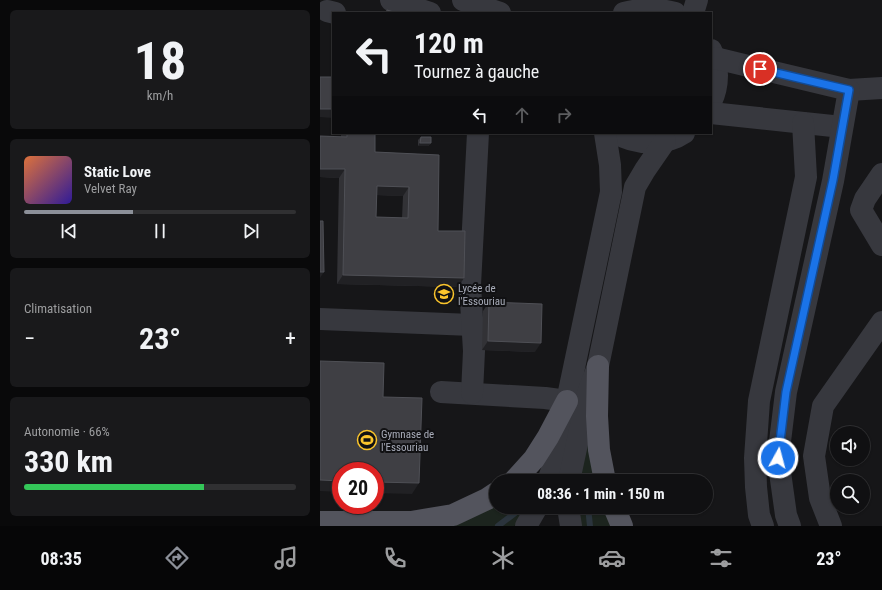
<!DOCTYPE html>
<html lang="fr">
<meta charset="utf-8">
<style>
:root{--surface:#101012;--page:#19191b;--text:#f1f3f6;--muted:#9c9d9f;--line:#303032;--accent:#8c9099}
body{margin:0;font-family:"Roboto Condensed",sans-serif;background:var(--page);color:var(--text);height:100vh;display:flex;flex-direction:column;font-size:15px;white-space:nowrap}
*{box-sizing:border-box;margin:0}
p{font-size:13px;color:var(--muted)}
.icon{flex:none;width:22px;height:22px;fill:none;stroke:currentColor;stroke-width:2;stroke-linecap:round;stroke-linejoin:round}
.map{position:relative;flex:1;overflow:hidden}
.details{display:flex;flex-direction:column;gap:10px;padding:10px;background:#09090a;width:320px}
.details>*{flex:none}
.banner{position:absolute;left:12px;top:12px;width:380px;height:122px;border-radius:0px;box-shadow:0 1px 3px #0004,0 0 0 1px var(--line);background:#101012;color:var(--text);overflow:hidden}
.buttons{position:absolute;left:510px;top:426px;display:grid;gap:8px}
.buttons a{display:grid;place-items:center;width:40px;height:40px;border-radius:50%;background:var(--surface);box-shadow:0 1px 3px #0004,0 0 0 1px var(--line);font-size:20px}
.speed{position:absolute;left:12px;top:462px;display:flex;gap:8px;font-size:20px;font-weight:700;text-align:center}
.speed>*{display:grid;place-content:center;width:52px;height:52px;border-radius:50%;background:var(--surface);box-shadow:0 1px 3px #0004,0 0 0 1px var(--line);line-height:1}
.speed .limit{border:6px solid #d22;background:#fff;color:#111}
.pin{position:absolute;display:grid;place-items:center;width:34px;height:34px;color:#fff;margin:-17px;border:2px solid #fff;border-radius:50%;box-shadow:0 1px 4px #0007}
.me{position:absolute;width:44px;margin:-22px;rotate:7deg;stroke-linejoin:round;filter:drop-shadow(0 0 3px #0008)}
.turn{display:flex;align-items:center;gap:14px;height:84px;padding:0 16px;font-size:18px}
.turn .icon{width:52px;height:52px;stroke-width:2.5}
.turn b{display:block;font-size:28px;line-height:34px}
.lanes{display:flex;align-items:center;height:38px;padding:0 16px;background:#0003;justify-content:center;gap:20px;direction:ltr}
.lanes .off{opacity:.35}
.big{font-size:30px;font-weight:700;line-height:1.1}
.details .card{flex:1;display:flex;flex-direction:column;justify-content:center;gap:6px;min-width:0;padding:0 14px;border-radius:6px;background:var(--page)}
.details .dial{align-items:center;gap:0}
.dial b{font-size:52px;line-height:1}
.song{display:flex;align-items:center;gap:12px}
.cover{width:48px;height:48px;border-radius:6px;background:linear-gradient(135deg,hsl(20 70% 55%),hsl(250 70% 35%))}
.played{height:4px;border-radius:2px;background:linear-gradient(90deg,var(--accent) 40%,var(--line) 40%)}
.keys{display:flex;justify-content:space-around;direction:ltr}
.heat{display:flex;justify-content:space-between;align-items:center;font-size:22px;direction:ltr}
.charge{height:6px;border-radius:3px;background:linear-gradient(90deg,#34c759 66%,var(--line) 0)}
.trip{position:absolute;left:169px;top:474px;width:224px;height:40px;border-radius:20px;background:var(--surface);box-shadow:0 1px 3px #0004,0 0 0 1px var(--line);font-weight:700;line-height:40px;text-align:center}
.dock{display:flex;height:64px;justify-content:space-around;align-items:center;background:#060607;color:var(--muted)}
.dock .icon{width:28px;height:28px}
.dock .selected{color:var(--accent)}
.dock b{font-size:18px;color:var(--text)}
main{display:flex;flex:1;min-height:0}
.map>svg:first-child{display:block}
</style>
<main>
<section class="details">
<div class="card dial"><b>18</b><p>km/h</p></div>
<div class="card">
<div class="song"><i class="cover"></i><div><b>Static Love</b><p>Velvet Ray</p></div></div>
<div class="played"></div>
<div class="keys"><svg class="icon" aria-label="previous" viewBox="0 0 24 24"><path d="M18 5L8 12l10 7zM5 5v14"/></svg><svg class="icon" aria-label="pause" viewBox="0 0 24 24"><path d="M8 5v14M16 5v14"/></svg><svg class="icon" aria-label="next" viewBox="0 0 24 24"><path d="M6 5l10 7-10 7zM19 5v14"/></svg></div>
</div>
<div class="card"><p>Climatisation</p>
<div class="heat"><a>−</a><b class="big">23°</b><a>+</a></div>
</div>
<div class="card"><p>Autonomie · 66%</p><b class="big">330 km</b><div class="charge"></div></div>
</section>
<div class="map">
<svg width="562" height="526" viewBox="0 0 562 526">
<rect width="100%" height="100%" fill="#161618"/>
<!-- green -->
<g fill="#1c241e">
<polygon points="268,432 277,481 259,481"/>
<polygon points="176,502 176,507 209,507 202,519 194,526 116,526"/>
<polygon points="258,507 285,507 293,526 261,526"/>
</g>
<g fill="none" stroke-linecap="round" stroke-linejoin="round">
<!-- stream -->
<g stroke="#2b343d" stroke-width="6">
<polyline points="268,507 270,526"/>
<polyline points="178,526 195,513 198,507"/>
</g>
<!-- minor -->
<g stroke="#37383e" stroke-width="22">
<polyline points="71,0 110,13"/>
<polyline points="143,0 180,13"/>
<polyline points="7,11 15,13"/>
<path d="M304 13C324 8 335 8 355 13"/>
<polyline points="373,13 377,0"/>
<path d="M391 50C399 66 399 85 391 102"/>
<polyline points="395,58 529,90 562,88"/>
<polyline points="391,113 522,127"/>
<path d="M296 133C315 145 345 146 364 133"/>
<polyline points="562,174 545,199 541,210 562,245"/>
<polyline points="0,319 152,325"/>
<polyline points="121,392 225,398 247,401"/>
<polyline points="152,393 154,351 150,285 158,133"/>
<polyline points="228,481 244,436 247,401 291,192 290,165 285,133"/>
<polyline points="249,481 268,393 278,366 315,187 325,170 345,141"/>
<polyline points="248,507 251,526"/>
<polyline points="206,526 217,507"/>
<polyline points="443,526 439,515 436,487 435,458 439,401 486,177 483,123"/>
<polyline points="470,526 466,515 458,458 466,392 513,181 529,90"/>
<polyline points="511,526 500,498 494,456 503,406 562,322"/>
</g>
<!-- major -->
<g stroke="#53545d" stroke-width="22">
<polyline points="278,366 277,416 279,450 285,481"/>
<polyline points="194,481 214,459 228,437 247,401"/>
<polyline points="294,507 302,526"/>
<polyline points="0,522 91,522 133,515 167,499 176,493"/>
</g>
</g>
<!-- wall -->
<g fill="#323236" fill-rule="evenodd">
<path d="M21 133H55V152L119 155 118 231 144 278 138 287 17 284 19 178 0 177V136L21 137ZM57 195 83 196 82 218 56 217Z"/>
<polygon points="101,137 111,143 108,146 98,146 98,140"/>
<polygon points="169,302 215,352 162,350 163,311"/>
</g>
<!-- shaded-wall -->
<g fill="#212124">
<polygon points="0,109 13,109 13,118 0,117"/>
<polygon points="100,143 111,143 108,146 98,146"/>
<polygon points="0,169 25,169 19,178 0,177"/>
<polygon points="57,186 89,187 83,196 51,195"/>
<polygon points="0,272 4,272 0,278"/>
<polygon points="23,275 144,278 138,287 17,284"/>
<polygon points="168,341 221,343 215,352 162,350"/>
<polygon points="0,480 21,481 21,492 0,491"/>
<polygon points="55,482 99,483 92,494 55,493"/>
</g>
<!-- building -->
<g fill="#3f3f44" stroke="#4f5056" fill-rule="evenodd">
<polygon points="67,10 77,13 66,13"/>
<rect x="0" y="77" width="13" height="32"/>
<path d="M27 133H55V152L119 155 118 231H145L144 278 23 275 25 169H0V136L27 137ZM57 186 89 187 88 218 56 217Z"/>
<polygon points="101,137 111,137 111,143 100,143"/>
<polygon points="0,221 3,221 4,272 0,272"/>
<polygon points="169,302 222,304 221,343 168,341"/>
<polygon points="0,361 64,363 63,397 102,398 99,483 55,482 55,471 21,471 21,481 0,480"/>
</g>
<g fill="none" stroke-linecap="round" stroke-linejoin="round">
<!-- route casing -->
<g stroke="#114b97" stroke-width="10">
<polyline id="route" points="440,69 529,90 513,180 466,392 458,458"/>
</g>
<!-- route -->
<use href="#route" stroke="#1a73e8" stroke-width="7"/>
</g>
<!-- icons -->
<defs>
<g id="school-ring" transform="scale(1)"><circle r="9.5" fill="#111113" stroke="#fbc52c" stroke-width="1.5"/><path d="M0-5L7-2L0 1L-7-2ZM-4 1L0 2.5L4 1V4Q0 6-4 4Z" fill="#fbc52c"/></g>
<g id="stadium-ring" transform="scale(1)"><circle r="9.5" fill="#111113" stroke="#fbc52c" stroke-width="1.5"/><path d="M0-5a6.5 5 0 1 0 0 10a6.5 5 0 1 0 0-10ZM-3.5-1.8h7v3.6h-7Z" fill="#fbc52c"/></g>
</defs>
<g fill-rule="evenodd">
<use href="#school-ring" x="124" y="294"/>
<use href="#stadium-ring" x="47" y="440"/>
</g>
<g text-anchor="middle" stroke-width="4" stroke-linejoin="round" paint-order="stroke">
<!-- poi labels -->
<g font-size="11" fill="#a8acb9" stroke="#111113" text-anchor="start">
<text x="138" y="292">Lycée de<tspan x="138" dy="13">l'Essouriau</tspan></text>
<text x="61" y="438">Gymnase de<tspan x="61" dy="13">l'Essouriau</tspan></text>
</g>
</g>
</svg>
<div class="buttons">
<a><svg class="icon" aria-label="sound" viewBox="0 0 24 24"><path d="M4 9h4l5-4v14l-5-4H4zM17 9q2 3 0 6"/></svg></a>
<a><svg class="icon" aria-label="search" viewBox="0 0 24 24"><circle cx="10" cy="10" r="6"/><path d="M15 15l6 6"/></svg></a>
</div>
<div class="speed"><div class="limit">20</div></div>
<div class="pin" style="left:440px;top:69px;background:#d93025"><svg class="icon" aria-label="arrive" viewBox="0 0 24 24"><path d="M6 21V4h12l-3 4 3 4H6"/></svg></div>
<svg class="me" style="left:458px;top:458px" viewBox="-20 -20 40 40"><circle r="17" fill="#1a73e8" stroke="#fff" stroke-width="3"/><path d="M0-11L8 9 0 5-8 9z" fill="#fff"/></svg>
<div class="trip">08:36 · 1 min · 150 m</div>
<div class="banner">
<div class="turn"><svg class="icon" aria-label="left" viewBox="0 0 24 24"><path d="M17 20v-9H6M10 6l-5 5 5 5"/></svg><div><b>120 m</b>Tournez à gauche</div></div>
<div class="lanes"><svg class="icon" aria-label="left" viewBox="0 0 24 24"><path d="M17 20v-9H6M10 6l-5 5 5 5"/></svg><svg class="icon off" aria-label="ahead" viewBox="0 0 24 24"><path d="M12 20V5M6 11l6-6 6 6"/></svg><svg class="icon off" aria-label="right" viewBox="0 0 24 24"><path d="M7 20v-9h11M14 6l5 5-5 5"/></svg></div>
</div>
</div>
</main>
<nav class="dock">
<b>08:35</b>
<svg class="icon selected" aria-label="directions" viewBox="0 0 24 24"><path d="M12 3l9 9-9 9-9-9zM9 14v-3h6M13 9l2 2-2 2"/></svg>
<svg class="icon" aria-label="music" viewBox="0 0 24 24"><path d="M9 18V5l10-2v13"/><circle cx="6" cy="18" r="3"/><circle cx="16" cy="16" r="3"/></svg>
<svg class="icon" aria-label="phone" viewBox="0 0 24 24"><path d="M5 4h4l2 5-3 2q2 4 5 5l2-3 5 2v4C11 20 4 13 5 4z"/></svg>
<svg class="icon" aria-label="climate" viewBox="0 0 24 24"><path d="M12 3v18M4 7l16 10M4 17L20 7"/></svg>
<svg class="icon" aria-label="car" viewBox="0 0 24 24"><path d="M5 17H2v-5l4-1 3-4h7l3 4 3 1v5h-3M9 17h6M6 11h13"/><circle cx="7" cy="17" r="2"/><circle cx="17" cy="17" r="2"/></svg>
<svg class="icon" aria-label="filters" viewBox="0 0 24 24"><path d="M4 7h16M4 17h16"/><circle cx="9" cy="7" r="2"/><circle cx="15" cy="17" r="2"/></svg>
<b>23°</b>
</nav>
